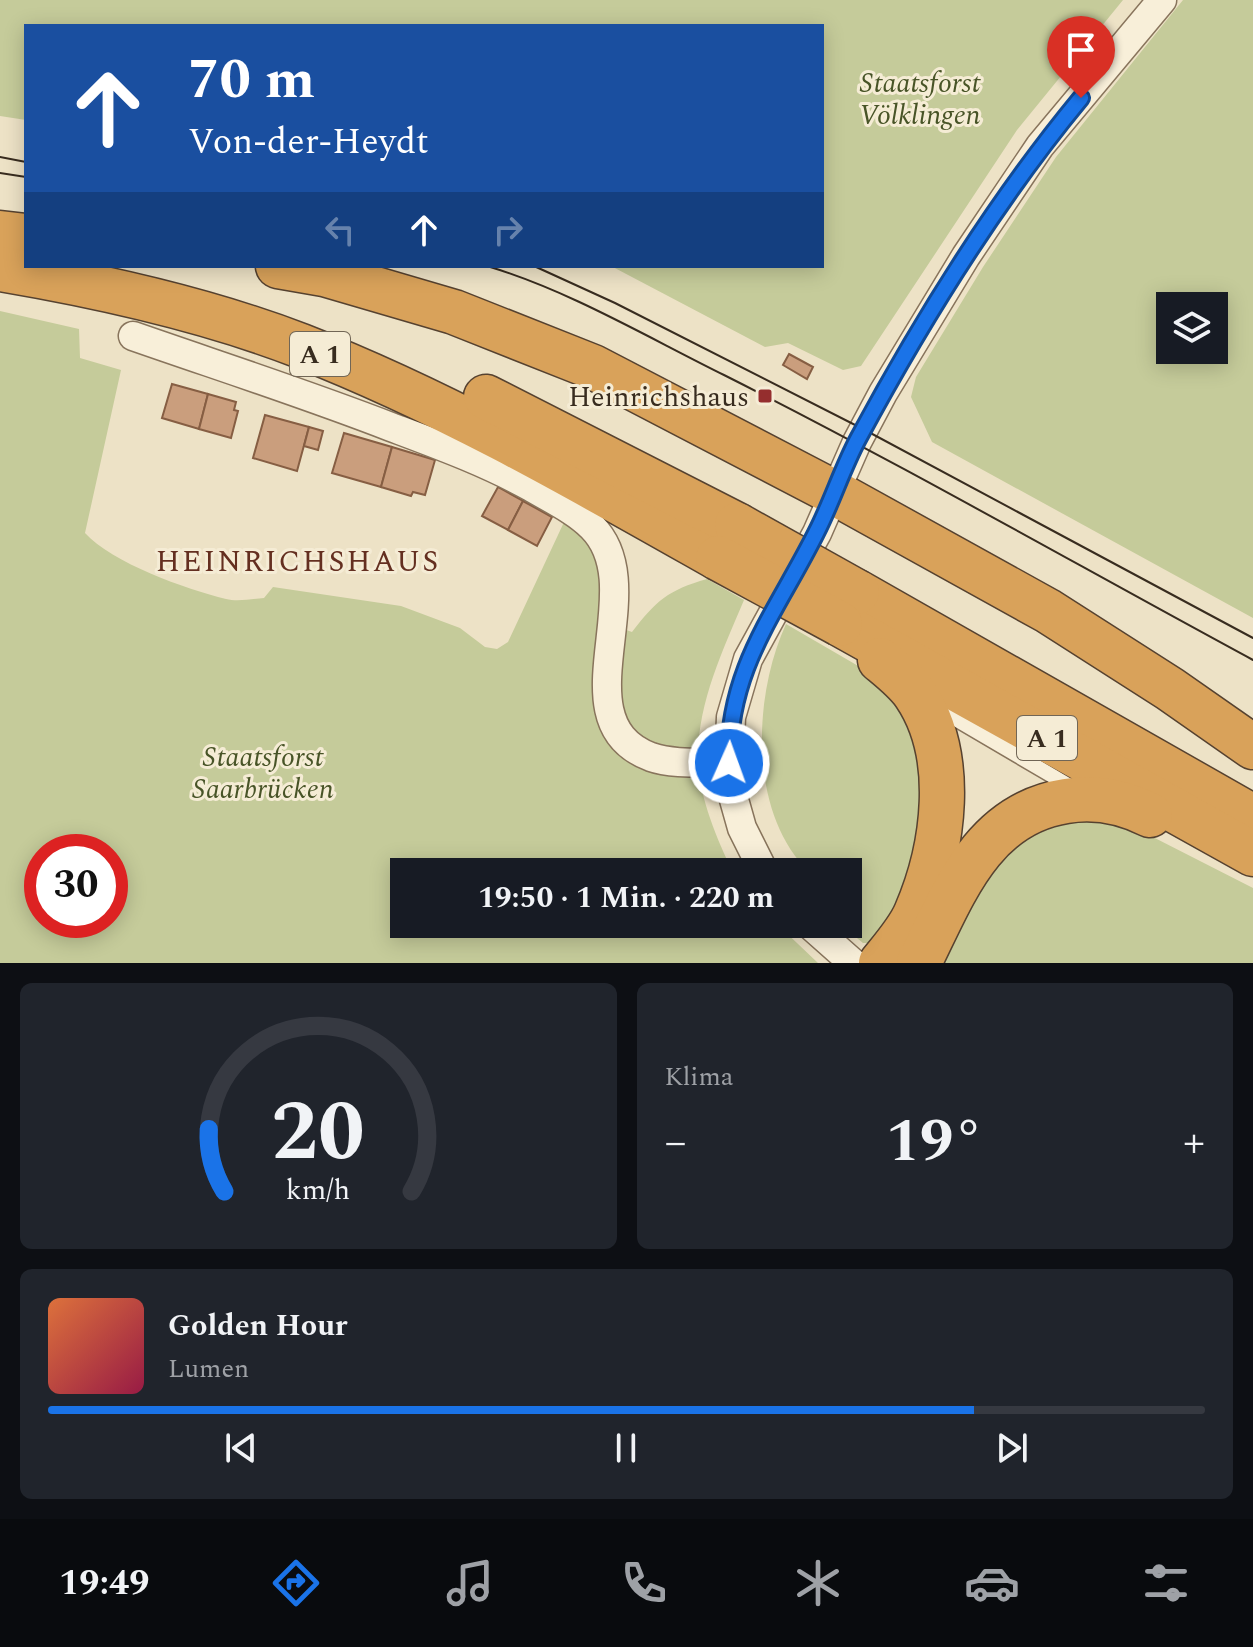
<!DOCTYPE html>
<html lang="de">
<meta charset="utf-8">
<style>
:root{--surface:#171b24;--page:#20242c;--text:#f1f3f6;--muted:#9ea1a6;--line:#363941;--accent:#1a73e8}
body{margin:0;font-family:Spectral,serif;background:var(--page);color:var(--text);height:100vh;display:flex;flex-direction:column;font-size:30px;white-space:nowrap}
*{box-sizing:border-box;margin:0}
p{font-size:26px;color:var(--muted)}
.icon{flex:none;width:44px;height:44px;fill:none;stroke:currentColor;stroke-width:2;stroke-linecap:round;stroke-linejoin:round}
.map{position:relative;height:963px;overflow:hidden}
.drawer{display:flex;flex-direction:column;gap:20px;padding:20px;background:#0d0f14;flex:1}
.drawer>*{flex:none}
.banner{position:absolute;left:24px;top:24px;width:800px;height:244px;border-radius:0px;box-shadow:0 4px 20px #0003;background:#1a4fa0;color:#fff;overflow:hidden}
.tools{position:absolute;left:1156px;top:292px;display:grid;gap:16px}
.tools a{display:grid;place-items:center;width:72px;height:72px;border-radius:0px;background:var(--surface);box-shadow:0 4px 20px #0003;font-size:40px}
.speed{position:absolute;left:24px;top:834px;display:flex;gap:16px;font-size:40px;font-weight:700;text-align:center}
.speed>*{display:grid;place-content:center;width:104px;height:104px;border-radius:50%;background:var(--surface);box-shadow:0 4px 20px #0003;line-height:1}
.speed .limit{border:12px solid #d22;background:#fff;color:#111}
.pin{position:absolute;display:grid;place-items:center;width:68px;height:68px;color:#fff;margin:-82px -34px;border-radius:50% 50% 50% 0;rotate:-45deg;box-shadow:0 0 8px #0007}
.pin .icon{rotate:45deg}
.me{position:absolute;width:88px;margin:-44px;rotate:2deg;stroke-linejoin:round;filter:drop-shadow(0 0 6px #0008)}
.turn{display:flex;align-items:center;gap:28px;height:168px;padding:0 32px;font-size:36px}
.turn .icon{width:104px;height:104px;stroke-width:2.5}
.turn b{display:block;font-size:56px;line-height:68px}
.lanes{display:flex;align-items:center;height:76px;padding:0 32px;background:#0003;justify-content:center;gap:40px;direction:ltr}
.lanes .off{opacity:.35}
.big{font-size:60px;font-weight:700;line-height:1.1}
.drawer .card{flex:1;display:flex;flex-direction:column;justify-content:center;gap:12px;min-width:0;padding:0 28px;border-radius:12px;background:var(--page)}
.drawer .dial{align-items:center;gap:0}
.dial svg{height:208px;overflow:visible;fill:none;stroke:var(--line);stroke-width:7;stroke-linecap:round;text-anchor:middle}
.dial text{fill:var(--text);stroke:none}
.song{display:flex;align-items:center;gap:24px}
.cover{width:96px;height:96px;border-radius:12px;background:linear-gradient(135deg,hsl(20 70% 55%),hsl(340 70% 35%))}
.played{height:8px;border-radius:4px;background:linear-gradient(90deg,var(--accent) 80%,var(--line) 80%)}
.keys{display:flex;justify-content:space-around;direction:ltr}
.heat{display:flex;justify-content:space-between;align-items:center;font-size:44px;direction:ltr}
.drawer .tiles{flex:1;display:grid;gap:20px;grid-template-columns:1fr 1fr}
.card:last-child{grid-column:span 2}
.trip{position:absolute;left:390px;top:858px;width:472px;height:80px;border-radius:0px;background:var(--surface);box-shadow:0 4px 20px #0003;font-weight:700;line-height:80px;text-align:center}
.menu{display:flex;height:128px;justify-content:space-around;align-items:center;background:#090b0e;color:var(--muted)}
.menu .icon{width:56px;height:56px}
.menu .current{color:var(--accent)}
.menu b{font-size:36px;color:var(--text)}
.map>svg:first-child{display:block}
</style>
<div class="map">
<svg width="1253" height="963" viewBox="0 0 1253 963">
<rect width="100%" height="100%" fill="#ede2c6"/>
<!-- green -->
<g fill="#c5cb9a" fill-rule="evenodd">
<polygon points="0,0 1123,0 1017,130 861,366 843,370 788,343 765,347 611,266 822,266 822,26 26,26 26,120 0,116"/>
<path d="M1183 0H1253V618L932 442 911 397 916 377 983 267 1056 157ZM1170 306H1214V350H1170Z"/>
<path d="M0 311 79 329 80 358 121 370 85 533C112 563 186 589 226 599 237 602 252 599 264 598L273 587 401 606 460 628 485 647 497 649 508 642 565 520 594 539 601 563 603 622 632 632C656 601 668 590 707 579L744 600C723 650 697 704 698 760 699 796 717 840 733 872H404V924H777L818 963H0ZM42 852H110V920H42Z"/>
<path d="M786 624 860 667 901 702 926 786 912 886 875 943H863L846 929 855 918 848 910V872H809C748 812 753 696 786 624Z"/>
<path d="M1098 818 1147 834 1253 888V963H940C969 907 997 834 1067 820 1077 818 1087 819 1098 818Z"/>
</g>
<!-- building -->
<g fill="#ca9e7d" stroke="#865e43" stroke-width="2">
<polygon points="789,354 813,367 807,379 783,365"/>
<polygon points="172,384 208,394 199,429 162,418"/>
<polygon points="208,394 236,402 234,410 238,411 231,438 199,429"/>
<polygon points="265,415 309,427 297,471 253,458"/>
<polygon points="309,427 323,431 318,450 304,446"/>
<polygon points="344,433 392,447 381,487 332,473"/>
<polygon points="392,447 435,460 425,495 413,492 411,496 381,487"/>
<polygon points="498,487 523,501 508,530 482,516"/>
<polygon points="523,501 552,517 537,546 508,530"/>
</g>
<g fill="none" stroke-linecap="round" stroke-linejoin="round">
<!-- service casing -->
<g stroke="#88745c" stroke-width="17">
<polyline id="service" points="935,707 1073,788"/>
</g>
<!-- minor casing -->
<g stroke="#88745c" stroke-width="31">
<g id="minor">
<path d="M133 336C219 366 306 394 391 427 439 445 486 462 531 487 551 499 575 510 592 527 654 589 556 721 651 757 674 765 705 762 729 763"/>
<polyline points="764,872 742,828 733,796 729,763 731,717 748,659 817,533 857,442 883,393 966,256 1040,146 1162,0"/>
<polyline points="809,924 853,963"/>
</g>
</g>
<!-- motorway casing -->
<g stroke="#564230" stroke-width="47">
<g id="motorway">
<polyline points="0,233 26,236"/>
<polyline points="278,266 324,274 454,312 593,367 835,493 1048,611 1170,689 1253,747"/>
<path d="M0 269C101 286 205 309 301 346 447 403 582 481 718 558"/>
<polyline points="486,397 737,525"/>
<polyline points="857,592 1253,817"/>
<polyline points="840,624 1253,854"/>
<path d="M880 660C892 670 906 681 915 694 957 756 944 848 916 913 909 930 893 948 881 963"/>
<path d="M919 963C953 895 981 814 1066 801 1095 796 1124 802 1150 815"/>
</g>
</g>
<!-- service -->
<use href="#service" stroke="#f8efd9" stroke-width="14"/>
<!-- minor -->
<use href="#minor" stroke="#f8efd9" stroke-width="28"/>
<!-- motorway -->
<use href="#motorway" stroke="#d9a25a" stroke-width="44"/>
<!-- tram -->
<g stroke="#382c1f" stroke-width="2">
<polyline points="0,157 26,162"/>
<polyline points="0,173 26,177"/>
<path d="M487 266C570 291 647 337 724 375 903 465 1077 565 1253 660"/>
<polyline points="534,266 615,303 863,429 1253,638"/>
</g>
<!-- motorway-bridge casing -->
<g stroke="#564230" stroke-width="47" stroke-linecap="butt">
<g id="motorway-bridge">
<polyline points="737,525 857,592"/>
<polyline points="718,558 840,624"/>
</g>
</g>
<!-- motorway-bridge -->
<use href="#motorway-bridge" stroke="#d9a25a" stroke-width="44"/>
</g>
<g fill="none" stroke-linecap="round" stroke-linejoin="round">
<!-- route casing -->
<g stroke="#114b97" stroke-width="20">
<path id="route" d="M729 763C728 668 776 613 816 533 832 502 842 469 858 439 922 320 995 202 1081 98"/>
</g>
<!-- route -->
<use href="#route" stroke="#1a73e8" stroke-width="14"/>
</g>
<!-- markers -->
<rect fill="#952e2e" stroke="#f5ecd5" stroke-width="3" x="757" y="388" width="16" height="16" rx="4"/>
<g text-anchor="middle" stroke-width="6" stroke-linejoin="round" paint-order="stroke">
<!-- shield labels -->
<g fill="#f5ecd5" stroke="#716656" stroke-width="2">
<rect x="290" y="332" width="60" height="44" rx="6"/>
<rect x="1017" y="716" width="60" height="44" rx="6"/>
</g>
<g font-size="26" font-weight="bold" fill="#382c1f">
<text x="320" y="363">A 1</text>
<text x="1047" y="747">A 1</text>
</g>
<!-- park labels -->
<g font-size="28" font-style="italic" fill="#485427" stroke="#f5ecd5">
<text x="920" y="92">Staatsforst<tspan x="920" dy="32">Völklingen</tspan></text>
<text x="263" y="766">Staatsforst<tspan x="263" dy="32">Saarbrücken</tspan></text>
</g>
<!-- poi labels -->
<g font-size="28" fill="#382c1f" stroke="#f5ecd5" text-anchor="end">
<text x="749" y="406">Heinrichshaus</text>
</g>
<!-- neighbourhood labels -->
<g font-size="30" letter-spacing="2" fill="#642f20" stroke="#f5ecd5">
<text x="298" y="571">HEINRICHSHAUS</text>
</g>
</g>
</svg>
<div class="tools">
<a><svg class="icon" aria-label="layers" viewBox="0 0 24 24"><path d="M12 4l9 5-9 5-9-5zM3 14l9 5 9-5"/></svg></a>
</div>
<div class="speed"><div class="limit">30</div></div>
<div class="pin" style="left:1081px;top:98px;background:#d93025"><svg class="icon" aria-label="arrive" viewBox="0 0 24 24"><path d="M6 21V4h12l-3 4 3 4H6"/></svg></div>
<svg class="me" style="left:729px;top:763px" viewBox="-20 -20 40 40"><circle r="17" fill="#1a73e8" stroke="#fff" stroke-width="3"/><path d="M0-11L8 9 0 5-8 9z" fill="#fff"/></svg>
<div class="trip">19:50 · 1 Min. · 220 m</div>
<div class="banner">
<div class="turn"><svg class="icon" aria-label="ahead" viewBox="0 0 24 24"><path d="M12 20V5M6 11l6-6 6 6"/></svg><div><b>70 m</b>Von-der-Heydt</div></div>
<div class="lanes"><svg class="icon off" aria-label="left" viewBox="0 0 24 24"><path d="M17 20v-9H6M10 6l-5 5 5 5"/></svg><svg class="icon" aria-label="ahead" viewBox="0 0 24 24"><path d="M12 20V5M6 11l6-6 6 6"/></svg><svg class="icon off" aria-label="right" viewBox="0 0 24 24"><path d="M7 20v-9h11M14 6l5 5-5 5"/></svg></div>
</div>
</div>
<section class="drawer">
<div class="tiles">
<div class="card dial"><svg viewBox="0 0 100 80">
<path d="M14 69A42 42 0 1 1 86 69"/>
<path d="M14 69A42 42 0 0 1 8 45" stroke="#1a73e8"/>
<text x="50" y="56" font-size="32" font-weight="700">20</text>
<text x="50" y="72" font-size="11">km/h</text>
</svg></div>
<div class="card"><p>Klima</p>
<div class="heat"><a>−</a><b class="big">19°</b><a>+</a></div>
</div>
<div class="card">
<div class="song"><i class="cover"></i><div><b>Golden Hour</b><p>Lumen</p></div></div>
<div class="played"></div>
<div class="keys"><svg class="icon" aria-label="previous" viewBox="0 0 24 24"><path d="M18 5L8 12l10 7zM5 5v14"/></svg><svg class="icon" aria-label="pause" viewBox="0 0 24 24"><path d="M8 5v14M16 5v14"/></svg><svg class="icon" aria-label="next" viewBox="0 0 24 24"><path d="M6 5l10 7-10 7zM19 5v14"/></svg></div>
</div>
</div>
</section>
<nav class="menu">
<b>19:49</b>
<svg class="icon current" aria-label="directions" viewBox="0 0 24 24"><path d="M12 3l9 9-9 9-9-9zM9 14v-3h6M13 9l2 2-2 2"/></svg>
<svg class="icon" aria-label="music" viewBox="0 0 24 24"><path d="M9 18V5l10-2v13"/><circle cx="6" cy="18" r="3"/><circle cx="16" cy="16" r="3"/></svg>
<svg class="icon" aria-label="phone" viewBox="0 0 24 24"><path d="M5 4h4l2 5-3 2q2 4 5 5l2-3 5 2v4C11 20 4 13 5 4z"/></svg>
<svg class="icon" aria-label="climate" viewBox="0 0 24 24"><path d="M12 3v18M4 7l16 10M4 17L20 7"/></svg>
<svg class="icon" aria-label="car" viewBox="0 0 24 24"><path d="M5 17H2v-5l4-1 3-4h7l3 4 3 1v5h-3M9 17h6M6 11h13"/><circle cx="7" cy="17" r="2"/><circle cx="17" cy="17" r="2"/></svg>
<svg class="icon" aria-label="filters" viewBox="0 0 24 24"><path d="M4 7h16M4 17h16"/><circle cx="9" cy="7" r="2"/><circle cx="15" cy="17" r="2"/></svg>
</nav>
